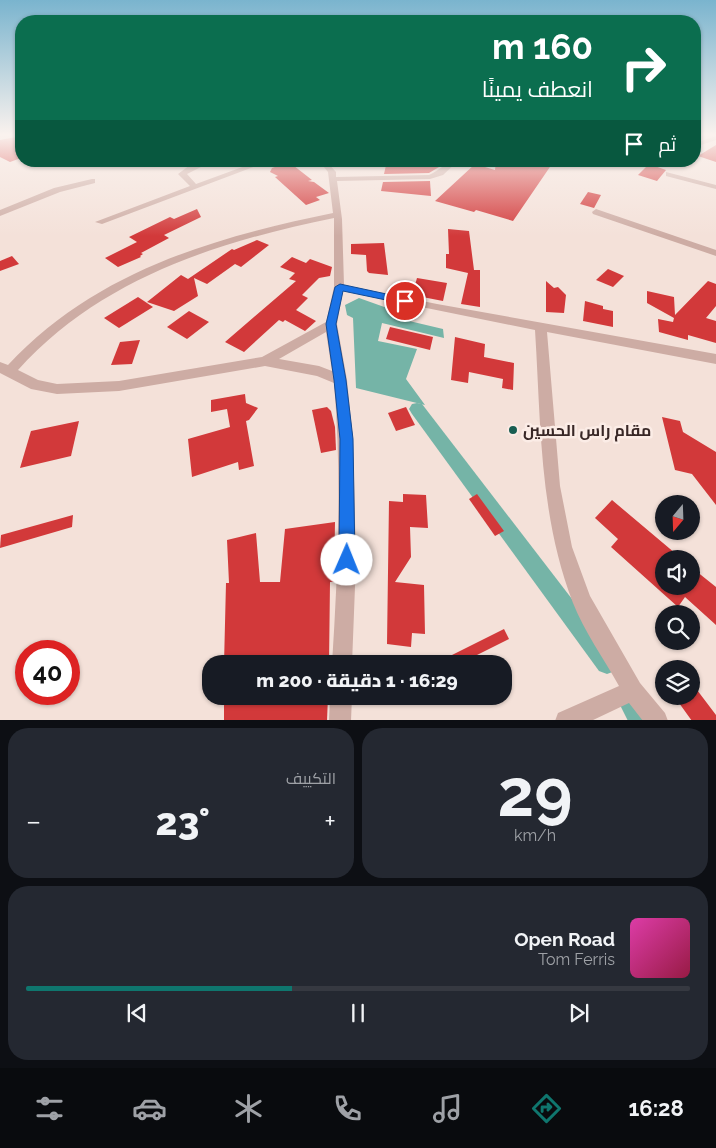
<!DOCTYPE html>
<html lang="ar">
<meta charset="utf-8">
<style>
:root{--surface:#171b24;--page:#242831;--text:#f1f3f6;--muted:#9ea1a6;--line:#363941;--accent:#0f766e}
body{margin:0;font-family:Raleway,Cairo,sans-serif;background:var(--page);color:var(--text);direction:rtl;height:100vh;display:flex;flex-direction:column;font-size:19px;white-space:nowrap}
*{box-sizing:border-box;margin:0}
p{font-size:16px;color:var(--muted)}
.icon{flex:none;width:28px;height:28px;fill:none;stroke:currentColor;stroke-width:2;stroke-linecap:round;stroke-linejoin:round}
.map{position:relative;height:720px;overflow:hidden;direction:ltr}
.panel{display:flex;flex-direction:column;gap:8px;padding:8px;background:#0d0f14;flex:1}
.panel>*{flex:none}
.banner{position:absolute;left:15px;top:15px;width:686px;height:152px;border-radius:20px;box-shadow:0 1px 4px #0004;direction:rtl;background:#0b6e4f;color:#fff;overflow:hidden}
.needle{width:32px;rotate:199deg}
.buttons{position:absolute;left:655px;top:495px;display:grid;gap:10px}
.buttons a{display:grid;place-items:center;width:45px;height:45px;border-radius:50%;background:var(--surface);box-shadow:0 1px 4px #0004;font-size:25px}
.speed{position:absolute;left:15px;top:640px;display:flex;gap:10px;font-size:25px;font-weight:700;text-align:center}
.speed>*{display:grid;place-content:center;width:65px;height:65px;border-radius:50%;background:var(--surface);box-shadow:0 1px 4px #0004;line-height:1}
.speed .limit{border:8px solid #d22;background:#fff;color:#111}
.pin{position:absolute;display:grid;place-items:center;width:42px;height:42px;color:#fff;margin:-21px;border:2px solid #fff;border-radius:50%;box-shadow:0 1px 5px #0007}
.me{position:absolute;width:55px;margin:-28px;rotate:1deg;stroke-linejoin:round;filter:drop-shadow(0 0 4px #0008)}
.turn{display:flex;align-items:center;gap:18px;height:105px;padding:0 25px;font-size:22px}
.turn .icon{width:65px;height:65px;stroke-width:2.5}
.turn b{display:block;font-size:35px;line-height:42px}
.then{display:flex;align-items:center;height:48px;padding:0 25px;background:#0003;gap:10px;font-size:19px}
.big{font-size:38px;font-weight:800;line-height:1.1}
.panel .tile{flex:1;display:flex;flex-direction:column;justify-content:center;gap:8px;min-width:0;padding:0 18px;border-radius:20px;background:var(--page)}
.panel .dial{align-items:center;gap:0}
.dial b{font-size:65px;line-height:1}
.song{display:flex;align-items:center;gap:15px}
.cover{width:60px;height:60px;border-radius:8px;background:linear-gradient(135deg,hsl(320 70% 55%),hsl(340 70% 35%))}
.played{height:5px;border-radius:2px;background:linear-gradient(90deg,var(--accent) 40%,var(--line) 40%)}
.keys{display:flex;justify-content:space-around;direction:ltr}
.heat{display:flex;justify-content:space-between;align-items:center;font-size:28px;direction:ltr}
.panel .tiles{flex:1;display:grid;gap:8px;grid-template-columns:1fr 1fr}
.tile:last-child{grid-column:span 2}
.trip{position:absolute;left:202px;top:655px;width:310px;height:50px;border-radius:20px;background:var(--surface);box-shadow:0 1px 4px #0004;font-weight:800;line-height:50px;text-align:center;direction:rtl}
.tab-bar{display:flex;height:80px;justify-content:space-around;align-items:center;background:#090b0e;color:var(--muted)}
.tab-bar .icon{width:35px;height:35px}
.tab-bar .selected{color:var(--accent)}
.tab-bar b{font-size:22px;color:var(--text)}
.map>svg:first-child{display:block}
</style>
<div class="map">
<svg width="716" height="721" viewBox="0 0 716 721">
<rect width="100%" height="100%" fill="#f4e1d9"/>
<!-- water -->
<polygon fill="#75b4a7" points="359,298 404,314 405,320 443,329 444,338 382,323 378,341 417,349 406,379 425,405 356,388 353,318 347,315 345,305"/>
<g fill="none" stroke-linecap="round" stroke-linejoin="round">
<!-- canal -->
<g fill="#75b4a7" fill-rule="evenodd">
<polygon points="417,403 422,404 615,655 618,663 615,671 607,674 599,671 412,414 409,409 412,404"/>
<polygon points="630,689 638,693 654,721 628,721 618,701 622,693"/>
</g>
</g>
<!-- building -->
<g fill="#d2393a">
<polygon points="21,136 21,158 10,162 0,157 0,140"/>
<polygon points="716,145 716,162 698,156"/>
<polygon points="387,161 449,161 429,173 384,174"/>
<polygon points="496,161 554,161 513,221 476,210 474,212 435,201 475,164 495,170"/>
<polygon points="289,162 312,180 308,181 314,182 329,193 316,197 320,200 306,205 275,177 278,176 270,172 272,168"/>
<polygon points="649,164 666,170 657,181 638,175"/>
<polygon points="430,181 431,196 381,191 383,182"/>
<polygon points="588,192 601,195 594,208 580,204"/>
<polygon points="197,209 201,217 164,235 169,238 141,253 143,254 140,256 141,257 118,267 105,258 137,242 129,237 170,217 174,219"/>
<polygon points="448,229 469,231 474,270 480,270 480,307 461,304 468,273 446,268 446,254 449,254"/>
<polygon points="257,240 269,245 241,267 235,264 207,284 194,278 198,296 174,311 147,302 181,275 188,279 232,249 234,250"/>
<polygon points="384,243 388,275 369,273 367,271 366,255 351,254 351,244"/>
<polygon points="12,256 19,264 0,271 0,261"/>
<polygon points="292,257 306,263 310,259 332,267 330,276 319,278 302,295 308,298 296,310 316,321 305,331 285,320 283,322 279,320 244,352 225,342 296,281 289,279 295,273 280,267"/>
<polygon points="608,269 624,276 613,287 596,280"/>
<polygon points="417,278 447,283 443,301 412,295"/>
<polygon points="546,281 554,288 558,287 566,295 564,313 546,312"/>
<polygon points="708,281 716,284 716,306 706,318 716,321 716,343 688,335 688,340 659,332 658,319 673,322 674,318 647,303 647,291 674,297 675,315"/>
<polygon points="138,297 153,307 119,328 104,318"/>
<polygon points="585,301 603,306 603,309 613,311 613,327 583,321"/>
<polygon points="189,311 209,322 187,339 167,327"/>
<polygon points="390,327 433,337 430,350 386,339"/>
<polygon points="455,337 485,344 484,357 514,363 513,390 502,388 503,379 469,372 468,383 451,380"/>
<polygon points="140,340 132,364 111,365 120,342"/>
<polygon points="245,394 246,403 258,408 249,420 246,421 254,466 239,470 238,462 192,477 188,439 230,427 227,409 211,412 211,400"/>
<polygon points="327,407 331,411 335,427 336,450 321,453 312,410"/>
<polygon points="406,407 415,425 396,431 388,413"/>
<polygon points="662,417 680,421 683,432 716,452 716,505 692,474 675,470"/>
<polygon points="79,421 71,456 20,468 31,431"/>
<polygon points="403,494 426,495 428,528 410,527 411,557 395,582 424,585 425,634 412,633 411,647 387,644 389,501 403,502"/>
<polygon points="477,494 504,531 495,536 469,499"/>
<polygon points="612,500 682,559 664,559 664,586 691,586 691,567 716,587 716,625 685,597 678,607 611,547 618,539 595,518"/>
<polygon points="73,515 72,527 0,548 1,535"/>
<polygon points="335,522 334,582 330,582 329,664 224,664 226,583 229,583 227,540 256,533 260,582 280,582 285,529"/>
<polygon points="504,629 509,639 459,664 434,664"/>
<polygon points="691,682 716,715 716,721 692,721 674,696 691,696"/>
<polygon points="224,696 328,696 327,721 224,721"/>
</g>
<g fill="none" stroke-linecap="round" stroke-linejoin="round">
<!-- minor -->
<g fill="#cdaca4" fill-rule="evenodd">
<polygon points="716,136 716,140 695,147 695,143"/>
<polygon points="202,161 213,161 187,174 196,184 259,161 269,161 102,224 95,222 190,186 178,174 190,165"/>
<path d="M319 161H326L336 172V177L429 175C440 170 447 161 458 161L443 175 430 179 337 181 342 219 344 285 437 304 716 354V364L547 332 560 486 572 547 590 596 640 683 665 713 668 721H643L629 703 591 721H555L558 713 619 686C604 659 584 631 573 603 539 515 541 423 535 330L343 291 337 324 347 380 353 439 356 561 352 664H332C338 570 342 477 334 383L317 376 265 366 119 391 57 394 31 389 0 373V362L8 365C95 272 211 238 333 213L328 172ZM334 218V287L326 322 262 357 119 381 57 384 38 380 18 370C100 279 216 242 334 218ZM326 332 332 371 319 366 279 359Z"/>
<polygon points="666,172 716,185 716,189 666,176"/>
<polygon points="92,179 95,179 95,183 60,192 0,216 0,210 54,188"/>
<polygon points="596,209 716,250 716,256 593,214 592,212"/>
<polygon points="330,696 352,696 351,721 329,721"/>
</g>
</g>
<!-- sky -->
<linearGradient id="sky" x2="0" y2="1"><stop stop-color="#7ab4ce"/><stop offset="0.57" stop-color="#faf2ee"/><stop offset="1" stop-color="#faf2ee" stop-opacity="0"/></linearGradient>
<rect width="716" height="236" fill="url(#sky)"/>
<!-- route -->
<polygon fill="#1a73e8" stroke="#114b97" points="340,284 405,298 410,301 405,304 343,291 336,324 346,380 353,439 355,560 353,566 347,569 341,566 339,560 340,439 334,380 326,324 335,287"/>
<!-- markers -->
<circle fill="#185d51" stroke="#fbece6" stroke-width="2" cx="513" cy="430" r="5"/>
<g text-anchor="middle" stroke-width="5" stroke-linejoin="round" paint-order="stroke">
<!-- poi labels -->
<g font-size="16" font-weight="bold" fill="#382726" stroke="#fbece6" text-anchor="start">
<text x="523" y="436">مقام راس الحسين</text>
</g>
</g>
</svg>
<div class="buttons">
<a><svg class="needle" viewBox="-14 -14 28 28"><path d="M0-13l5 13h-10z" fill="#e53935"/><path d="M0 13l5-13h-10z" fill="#9ea1a6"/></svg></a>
<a><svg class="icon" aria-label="sound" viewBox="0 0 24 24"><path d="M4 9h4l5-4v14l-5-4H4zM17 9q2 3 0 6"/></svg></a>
<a><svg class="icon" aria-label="search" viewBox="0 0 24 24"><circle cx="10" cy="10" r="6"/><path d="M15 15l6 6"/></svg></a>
<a><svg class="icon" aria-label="layers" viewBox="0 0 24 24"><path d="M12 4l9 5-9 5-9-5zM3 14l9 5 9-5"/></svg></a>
</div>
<div class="speed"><div class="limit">40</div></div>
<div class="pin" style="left:405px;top:301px;background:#d93025"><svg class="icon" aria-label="arrive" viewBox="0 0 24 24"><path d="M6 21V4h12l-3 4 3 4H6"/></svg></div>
<svg class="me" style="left:347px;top:560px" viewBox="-20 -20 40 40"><circle r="19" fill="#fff"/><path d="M0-13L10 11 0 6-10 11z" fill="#1a73e8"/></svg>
<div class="trip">16:29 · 1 دقيقة · 200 m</div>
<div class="banner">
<div class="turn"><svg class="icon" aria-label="right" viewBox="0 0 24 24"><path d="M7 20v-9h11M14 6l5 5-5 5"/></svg><div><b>160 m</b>انعطف يمينًا</div></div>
<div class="then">ثم<svg class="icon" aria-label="arrive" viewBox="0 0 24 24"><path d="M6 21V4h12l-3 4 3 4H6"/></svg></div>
</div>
</div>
<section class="panel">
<div class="tiles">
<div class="tile dial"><b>29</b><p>km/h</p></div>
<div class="tile"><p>التكييف</p>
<div class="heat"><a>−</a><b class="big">23°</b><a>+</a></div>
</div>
<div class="tile">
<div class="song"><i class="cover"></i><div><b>Open Road</b><p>Tom Ferris</p></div></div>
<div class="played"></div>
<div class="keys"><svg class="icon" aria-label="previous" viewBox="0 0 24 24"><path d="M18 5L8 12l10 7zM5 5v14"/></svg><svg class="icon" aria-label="pause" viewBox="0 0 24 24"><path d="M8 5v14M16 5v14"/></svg><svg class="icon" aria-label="next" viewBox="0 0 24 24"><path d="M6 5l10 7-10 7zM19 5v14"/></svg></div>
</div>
</div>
</section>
<nav class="tab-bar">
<b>16:28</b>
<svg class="icon selected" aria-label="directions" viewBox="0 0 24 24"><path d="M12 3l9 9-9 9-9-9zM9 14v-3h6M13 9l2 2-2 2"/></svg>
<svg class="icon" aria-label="music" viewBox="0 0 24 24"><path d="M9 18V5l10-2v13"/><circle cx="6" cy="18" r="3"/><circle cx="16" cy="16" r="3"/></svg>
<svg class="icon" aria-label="phone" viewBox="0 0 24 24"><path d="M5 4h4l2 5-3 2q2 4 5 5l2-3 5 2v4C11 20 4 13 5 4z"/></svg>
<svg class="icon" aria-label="climate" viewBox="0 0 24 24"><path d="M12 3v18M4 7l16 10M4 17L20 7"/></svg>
<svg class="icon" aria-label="car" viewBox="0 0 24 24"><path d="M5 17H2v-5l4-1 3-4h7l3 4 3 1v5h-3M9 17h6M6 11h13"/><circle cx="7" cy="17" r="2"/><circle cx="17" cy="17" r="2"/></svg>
<svg class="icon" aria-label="filters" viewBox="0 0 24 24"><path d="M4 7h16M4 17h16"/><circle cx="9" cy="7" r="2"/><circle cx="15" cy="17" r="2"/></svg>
</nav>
